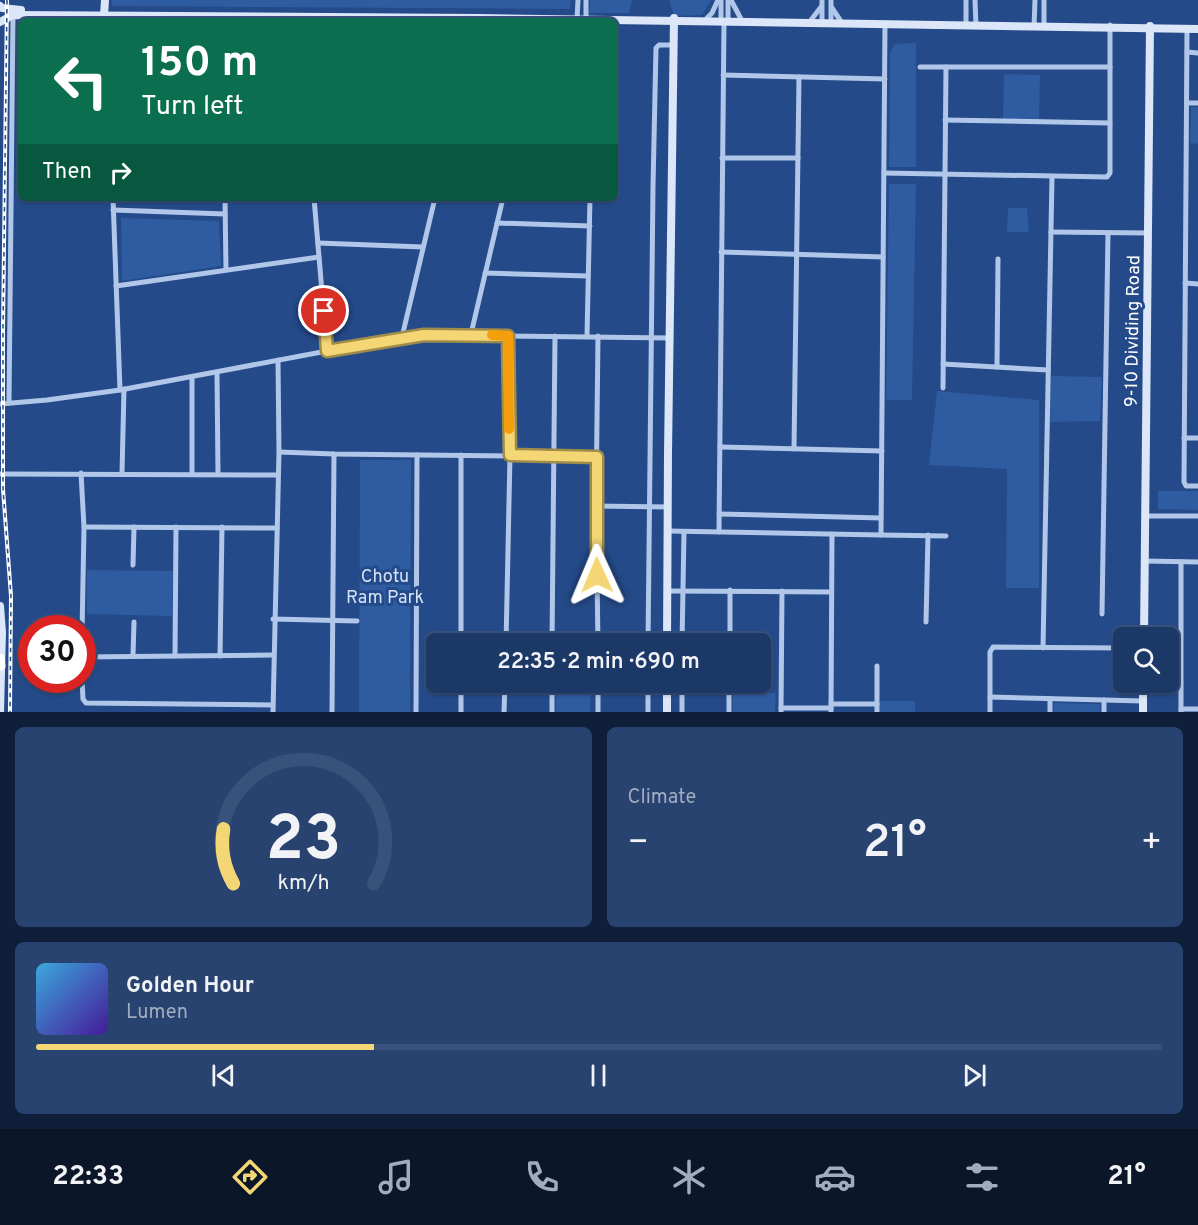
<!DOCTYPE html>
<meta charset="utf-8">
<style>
:root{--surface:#1b3867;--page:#284370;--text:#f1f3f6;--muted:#a0acc0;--line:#39527b;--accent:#f4d774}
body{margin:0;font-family:Overpass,sans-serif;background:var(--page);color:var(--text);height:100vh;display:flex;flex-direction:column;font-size:22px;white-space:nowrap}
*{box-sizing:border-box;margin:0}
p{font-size:20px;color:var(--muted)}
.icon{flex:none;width:33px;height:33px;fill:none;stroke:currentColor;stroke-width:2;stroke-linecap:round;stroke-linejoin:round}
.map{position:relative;height:712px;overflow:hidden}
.drawer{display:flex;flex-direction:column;gap:15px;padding:15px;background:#0f1f39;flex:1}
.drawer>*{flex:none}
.guide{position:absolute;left:18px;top:18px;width:600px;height:183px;border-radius:9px;box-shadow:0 2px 4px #0004,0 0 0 2px var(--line);background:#0b6e4f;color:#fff;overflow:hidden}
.tools{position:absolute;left:1113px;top:627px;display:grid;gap:12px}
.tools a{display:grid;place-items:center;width:66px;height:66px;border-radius:9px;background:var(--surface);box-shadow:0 2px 4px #0004,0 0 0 2px var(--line);font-size:30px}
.speed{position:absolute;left:18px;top:615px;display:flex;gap:12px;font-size:30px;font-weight:700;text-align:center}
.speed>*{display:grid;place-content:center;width:78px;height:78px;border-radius:50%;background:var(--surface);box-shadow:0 2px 4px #0004,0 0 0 2px var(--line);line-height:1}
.speed .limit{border:9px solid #d22;background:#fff;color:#111}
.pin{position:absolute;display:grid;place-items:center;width:51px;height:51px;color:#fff;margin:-26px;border:3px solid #fff;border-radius:50%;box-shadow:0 2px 6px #0007}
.me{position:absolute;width:66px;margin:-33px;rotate:359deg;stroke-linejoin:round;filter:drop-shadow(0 0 4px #0008)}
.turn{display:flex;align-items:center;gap:21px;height:126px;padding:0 24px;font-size:27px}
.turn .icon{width:78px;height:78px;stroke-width:2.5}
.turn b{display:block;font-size:42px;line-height:51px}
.then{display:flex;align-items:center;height:57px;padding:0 24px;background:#0003;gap:12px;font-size:22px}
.big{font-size:45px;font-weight:600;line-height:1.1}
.drawer .tile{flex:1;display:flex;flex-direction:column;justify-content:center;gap:9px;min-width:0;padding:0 21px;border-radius:9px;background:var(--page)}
.drawer .dial{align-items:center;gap:0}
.dial svg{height:156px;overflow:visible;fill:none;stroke:var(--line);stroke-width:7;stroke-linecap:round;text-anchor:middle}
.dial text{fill:var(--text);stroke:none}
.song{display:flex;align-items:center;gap:18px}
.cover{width:72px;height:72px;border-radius:9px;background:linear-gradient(135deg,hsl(200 70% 55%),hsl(260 70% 35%))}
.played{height:6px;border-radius:3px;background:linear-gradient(90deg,var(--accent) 30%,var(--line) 30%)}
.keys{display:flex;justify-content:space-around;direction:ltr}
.heat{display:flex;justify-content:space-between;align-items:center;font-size:33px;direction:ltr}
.drawer .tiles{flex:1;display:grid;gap:15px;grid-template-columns:1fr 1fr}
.tile:last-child{grid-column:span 2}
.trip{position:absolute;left:426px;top:633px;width:345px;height:60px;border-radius:9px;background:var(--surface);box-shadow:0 2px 4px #0004,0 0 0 2px var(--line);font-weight:600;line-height:60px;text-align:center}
.dock{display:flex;height:96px;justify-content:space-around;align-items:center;background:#0b1629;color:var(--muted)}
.dock .icon{width:42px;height:42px}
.dock .active{color:var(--accent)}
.dock b{font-size:27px;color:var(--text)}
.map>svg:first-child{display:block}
</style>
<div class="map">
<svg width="1198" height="712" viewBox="0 0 1198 712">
<rect width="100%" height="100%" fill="#244a89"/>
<!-- green -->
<g fill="#2f5ba0">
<polygon points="112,0 570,0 570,9 112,6"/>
<polygon points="590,0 632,0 629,13 589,13"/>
<polygon points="669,0 711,0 702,15 674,16"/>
<polygon points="916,43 916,167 889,167 890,54 894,44"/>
<polygon points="1004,74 1040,75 1039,120 1003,119"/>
<polygon points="1191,107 1198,107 1198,144 1190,143"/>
<polygon points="889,184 916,184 912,400 886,400"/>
<polygon points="1008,208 1027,208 1029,232 1007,232"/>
<polygon points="121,218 219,221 221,266 122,281"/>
<polygon points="1051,376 1102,377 1100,421 1050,422"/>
<polygon points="937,391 1039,400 1039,588 1006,588 1007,469 929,465"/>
<polygon points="360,460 411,460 410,712 359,712"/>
<polygon points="1158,491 1198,491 1198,510 1158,509"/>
<polygon points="87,570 173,571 172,616 87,614"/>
<polygon points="556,683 591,683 590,712 556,712"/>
<polygon points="733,692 776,693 775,712 733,712"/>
<rect x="880" y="701" width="35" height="11"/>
<polygon points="1054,703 1100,704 1100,712 1053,712"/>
</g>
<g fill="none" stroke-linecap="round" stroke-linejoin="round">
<!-- street -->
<g stroke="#b1c7e9" stroke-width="5">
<polyline points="721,0 721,22"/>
<polyline points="728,0 728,22"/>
<polyline points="731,0 741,19"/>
<polyline points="831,0 831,24"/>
<polyline points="975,0 976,26"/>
<polyline points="1044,0 1044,27"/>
<polyline points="832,8 840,20"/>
<polyline points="707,18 712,13 718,0"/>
<polyline points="577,19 578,0"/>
<polyline points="586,20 586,0"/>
<polyline points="811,20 821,7"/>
<polyline points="822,24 822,0"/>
<polyline points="966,26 966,0"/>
<polyline points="1034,27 1035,0"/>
<polyline points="1187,29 1184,482 1186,486 1198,486"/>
<polyline points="1187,52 1198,53"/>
<polyline points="920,67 1110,67"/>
<polyline points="723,75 885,79"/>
<polyline points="1187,103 1198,103"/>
<polyline points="945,120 1110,123"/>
<polyline points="722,158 798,158"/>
<polyline points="884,173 1107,177 1110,173 1110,25"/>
<polyline points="113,198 120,390"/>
<polyline points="225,198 226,270"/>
<polyline points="314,198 327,351"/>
<polyline points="113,210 225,214"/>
<polyline points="497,223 590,226"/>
<polyline points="1051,232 1148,233"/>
<polyline points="318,243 423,247"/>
<polyline points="721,252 883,257"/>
<polyline points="485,273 588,276"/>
<polyline points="1185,283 1198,284"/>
<polyline points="116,286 319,257"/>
<polyline points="471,334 503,198"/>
<polyline points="587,336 590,198"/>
<polyline points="402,337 435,198"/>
<polyline points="943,364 1048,370"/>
<polyline points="997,367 998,259"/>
<polyline points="217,373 218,474"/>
<polyline points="943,388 946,67"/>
<polyline points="9,403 13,15"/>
<polyline points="0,404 47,400 120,390 327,351 424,335 670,338"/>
<polyline points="1184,438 1198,438"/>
<polyline points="720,447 882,451"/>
<polyline points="794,449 799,77"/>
<polyline points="279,452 334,454 597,457"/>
<polyline points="81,473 84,527 82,634"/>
<polyline points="122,473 124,389"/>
<polyline points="192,473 192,377"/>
<polyline points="0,474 278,475"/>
<polyline points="596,506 668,507"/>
<polyline points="719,514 881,518"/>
<polyline points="1145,516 1198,516"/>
<polyline points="84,527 277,528"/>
<polyline points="668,531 881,535 885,23"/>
<polyline points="719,532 724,22"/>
<polyline points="881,535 946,536"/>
<polyline points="1145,561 1198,562"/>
<polyline points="1181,562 1181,712"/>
<polyline points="133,565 134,527"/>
<polyline points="667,591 831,592"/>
<polyline points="1102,614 1108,233"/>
<polyline points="273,619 357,621"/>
<polyline points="926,622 928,535"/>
<polyline points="461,644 461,455"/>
<polyline points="506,644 510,455 508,336"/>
<polyline points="552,644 555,336"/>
<polyline points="598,644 596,506 598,336"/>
<polyline points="648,644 653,186 656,48 659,45 674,45"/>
<polyline points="682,644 684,532"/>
<polyline points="730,644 730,590"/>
<polyline points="1043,648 1052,177"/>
<polyline points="133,656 134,622"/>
<polyline points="175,656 176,527"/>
<polyline points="220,656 222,527"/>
<polyline points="82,657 273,655"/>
<polyline points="82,680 83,699 86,703 273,705"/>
<polyline points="990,697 1143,701"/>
<polyline points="831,704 877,704"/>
<polyline points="781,708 831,708"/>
<polyline points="1181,709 1198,709"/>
<polyline points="273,712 279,452 278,360"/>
<polyline points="332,712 334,454"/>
<polyline points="416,712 417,455"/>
<polyline points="461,712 461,682"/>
<polyline points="504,712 505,682"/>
<polyline points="552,712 552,682"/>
<polyline points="598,712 598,682"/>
<polyline points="648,712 648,682"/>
<polyline points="682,712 682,682"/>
<polyline points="729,712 729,682"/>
<polyline points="781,712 782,591"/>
<polyline points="831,712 832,534"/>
<polyline points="877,712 877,666"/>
<polyline points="990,712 990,652 993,647 1124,648"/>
<polyline points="1050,712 1050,699"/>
<polyline points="1104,712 1104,700"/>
</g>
<!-- secondary -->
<g stroke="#dbe6f8" stroke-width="8">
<polyline points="0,6 2,8 21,10"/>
<polyline points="104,16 105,0"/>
<polyline points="0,22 13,15 478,18 1198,29"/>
<polyline points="0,606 2,632 0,712"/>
<polyline points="1144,638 1150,26"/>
<polyline points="667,644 668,454 674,18"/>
<polyline points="667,712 667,682"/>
<polyline points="1143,712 1143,682"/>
</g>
<!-- highway -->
<polyline stroke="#fff" stroke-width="9" points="0,658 1,666"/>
<!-- rail casing -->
<g stroke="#fff" stroke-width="4">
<polyline id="rail" points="7,0 3,330 3,489 11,596 10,712"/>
</g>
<!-- rail -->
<use href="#rail" stroke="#244a89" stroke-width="1.5" stroke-dasharray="4.5" stroke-linecap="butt"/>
</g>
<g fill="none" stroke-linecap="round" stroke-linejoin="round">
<!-- route casing -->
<g stroke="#9f8c4b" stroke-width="15">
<polyline id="route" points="324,311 327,351 424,335 508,336 510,455 597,457 597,575"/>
</g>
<!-- route -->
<use href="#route" stroke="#f4d774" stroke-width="10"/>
<!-- slow -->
<polyline stroke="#f59e0b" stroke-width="10" points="492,335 508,336 509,429"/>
</g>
<g text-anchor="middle" stroke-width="6" stroke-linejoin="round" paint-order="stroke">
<!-- street labels -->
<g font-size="18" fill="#fff" stroke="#244a89">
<text transform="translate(1132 331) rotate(-89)" y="6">9-10 Dividing Road</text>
</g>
<!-- park labels -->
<g font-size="18" fill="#d5e2f7" stroke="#244a89">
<text x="385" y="582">Chotu<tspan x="385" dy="21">Ram Park</tspan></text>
</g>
</g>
</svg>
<div class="tools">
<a><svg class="icon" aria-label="search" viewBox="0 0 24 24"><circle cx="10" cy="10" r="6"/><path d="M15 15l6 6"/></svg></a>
</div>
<div class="speed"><div class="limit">30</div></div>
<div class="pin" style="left:324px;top:311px;background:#d93025"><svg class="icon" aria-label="arrive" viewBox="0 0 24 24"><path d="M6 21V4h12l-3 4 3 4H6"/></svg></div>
<svg class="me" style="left:597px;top:575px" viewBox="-20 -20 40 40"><path d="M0-17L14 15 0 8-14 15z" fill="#f4d774" stroke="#fff" stroke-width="4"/></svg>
<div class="trip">22:35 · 2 min · 690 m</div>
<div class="guide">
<div class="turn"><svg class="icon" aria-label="left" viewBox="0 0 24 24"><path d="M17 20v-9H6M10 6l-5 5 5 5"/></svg><div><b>150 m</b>Turn left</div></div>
<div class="then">Then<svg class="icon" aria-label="right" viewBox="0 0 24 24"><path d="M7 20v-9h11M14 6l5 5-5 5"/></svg></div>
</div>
</div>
<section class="drawer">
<div class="tiles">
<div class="tile dial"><svg viewBox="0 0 100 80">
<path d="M14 69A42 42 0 1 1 86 69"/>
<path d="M14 69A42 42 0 0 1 9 41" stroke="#f4d774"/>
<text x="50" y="56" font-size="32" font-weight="700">23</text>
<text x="50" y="72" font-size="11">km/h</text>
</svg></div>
<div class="tile"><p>Climate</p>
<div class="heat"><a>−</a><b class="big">21°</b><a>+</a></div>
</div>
<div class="tile">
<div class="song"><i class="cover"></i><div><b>Golden Hour</b><p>Lumen</p></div></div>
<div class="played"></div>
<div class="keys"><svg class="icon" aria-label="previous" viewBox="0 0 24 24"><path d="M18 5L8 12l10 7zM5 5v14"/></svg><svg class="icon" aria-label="pause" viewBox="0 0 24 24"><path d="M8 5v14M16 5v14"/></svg><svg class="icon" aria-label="next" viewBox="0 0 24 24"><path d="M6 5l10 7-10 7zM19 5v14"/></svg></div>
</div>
</div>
</section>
<nav class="dock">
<b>22:33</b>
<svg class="icon active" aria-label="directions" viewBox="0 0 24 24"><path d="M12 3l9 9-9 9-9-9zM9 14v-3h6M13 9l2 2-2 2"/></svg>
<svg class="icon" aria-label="music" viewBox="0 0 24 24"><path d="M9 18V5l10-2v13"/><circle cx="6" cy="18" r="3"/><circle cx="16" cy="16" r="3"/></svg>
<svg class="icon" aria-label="phone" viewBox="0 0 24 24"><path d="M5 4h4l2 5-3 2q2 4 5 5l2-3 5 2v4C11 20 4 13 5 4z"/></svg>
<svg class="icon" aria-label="climate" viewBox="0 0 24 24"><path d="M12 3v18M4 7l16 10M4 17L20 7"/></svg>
<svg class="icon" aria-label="car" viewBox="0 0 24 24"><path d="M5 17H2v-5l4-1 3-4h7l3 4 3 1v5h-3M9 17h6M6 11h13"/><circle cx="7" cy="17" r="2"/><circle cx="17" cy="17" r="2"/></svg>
<svg class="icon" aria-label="filters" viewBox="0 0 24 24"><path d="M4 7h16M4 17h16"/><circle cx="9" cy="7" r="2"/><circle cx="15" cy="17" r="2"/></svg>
<b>21°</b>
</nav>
